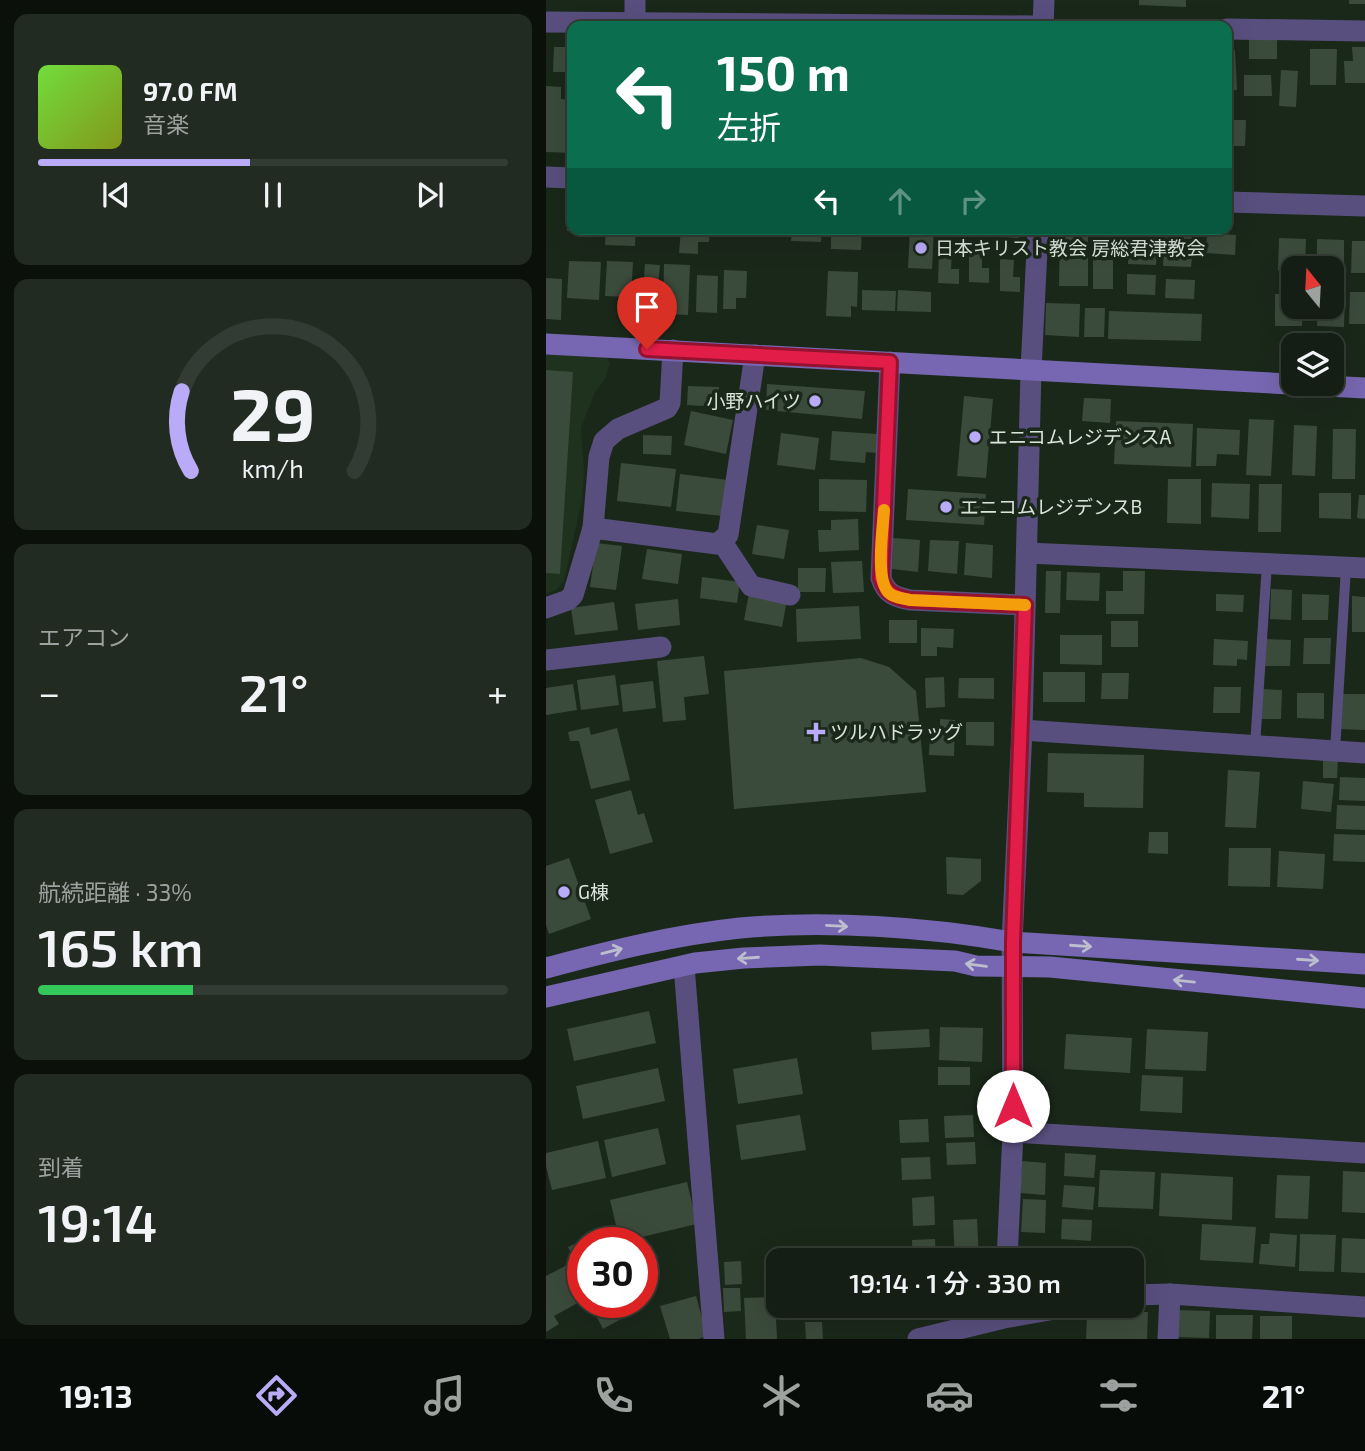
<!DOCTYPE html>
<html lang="ja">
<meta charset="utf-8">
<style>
:root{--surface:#141e14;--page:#212b22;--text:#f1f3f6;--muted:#9da2a0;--line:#333c34;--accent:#b9abf7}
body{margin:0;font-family:"Exo 2","Noto Sans JP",sans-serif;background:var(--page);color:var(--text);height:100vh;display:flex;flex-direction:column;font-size:26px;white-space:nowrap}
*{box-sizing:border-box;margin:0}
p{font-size:23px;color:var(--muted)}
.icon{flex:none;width:38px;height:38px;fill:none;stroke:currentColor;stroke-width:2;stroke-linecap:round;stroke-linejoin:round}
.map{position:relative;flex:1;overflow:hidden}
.details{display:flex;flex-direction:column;gap:14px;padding:14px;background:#0b100b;width:546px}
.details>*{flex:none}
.banner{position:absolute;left:21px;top:21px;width:665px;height:214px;border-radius:14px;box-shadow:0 7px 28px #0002,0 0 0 2px var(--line);background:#0b6e4f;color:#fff;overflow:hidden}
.needle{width:46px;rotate:342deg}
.fabs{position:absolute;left:735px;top:256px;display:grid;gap:14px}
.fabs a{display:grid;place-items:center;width:63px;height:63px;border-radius:14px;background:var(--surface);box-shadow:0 7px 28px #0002,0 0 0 2px var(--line);font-size:35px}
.speed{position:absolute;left:21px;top:1227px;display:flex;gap:14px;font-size:35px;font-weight:700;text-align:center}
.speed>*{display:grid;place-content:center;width:91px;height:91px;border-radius:50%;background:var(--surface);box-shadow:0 7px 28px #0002,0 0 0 2px var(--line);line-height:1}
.speed .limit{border:10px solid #d22;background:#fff;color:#111}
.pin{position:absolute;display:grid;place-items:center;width:60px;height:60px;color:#fff;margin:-72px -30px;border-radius:50% 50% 50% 0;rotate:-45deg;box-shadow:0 0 7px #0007}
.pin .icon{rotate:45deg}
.me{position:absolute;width:77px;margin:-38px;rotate:0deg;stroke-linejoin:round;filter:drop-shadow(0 0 5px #0008)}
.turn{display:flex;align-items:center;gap:24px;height:147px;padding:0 35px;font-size:32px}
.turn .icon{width:91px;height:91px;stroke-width:2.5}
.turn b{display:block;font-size:49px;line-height:60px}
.lanes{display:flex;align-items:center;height:66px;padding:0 35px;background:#0003;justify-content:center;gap:35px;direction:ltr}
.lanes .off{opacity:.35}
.big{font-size:52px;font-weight:600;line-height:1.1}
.details .tile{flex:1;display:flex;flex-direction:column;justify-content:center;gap:10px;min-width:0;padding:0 24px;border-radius:14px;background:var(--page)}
.details .dial{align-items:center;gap:0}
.dial svg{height:182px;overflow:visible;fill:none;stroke:var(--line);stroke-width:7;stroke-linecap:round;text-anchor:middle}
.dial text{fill:var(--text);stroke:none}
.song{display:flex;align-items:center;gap:21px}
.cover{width:84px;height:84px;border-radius:10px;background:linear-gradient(135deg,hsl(100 70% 55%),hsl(70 70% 35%))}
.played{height:7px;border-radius:4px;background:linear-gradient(90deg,var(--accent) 45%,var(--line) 45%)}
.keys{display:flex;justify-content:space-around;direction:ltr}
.heat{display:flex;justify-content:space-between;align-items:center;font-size:38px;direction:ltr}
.charge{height:10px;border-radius:5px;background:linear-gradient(90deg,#34c759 33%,var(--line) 0)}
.trip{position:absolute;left:220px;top:1248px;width:378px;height:70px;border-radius:14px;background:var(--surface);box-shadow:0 7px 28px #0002,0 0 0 2px var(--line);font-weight:600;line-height:70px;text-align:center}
.tabs{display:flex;height:112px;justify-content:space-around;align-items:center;background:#080c08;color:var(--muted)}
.tabs .icon{width:49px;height:49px}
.tabs .current{color:var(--accent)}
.tabs b{font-size:32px;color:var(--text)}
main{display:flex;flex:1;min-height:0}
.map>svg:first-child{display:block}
</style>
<main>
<section class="details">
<div class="tile">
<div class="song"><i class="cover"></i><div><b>97.0 FM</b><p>音楽</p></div></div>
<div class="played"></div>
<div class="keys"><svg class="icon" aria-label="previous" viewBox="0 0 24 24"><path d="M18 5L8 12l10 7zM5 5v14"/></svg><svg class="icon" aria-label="pause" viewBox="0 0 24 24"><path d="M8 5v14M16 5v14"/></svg><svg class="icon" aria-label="next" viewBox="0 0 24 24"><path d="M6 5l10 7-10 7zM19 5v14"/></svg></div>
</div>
<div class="tile dial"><svg viewBox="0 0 100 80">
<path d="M14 69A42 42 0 1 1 86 69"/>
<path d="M14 69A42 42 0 0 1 10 34" stroke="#b9abf7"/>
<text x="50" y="56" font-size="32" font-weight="700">29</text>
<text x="50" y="72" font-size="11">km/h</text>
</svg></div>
<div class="tile"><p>エアコン</p>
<div class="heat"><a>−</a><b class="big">21°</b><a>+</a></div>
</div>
<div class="tile"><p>航続距離 · 33%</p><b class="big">165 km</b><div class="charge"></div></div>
<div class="tile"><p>到着</p><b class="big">19:14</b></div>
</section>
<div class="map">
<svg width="819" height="1339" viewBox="0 0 819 1339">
<rect width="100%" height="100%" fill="#1a281a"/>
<!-- built -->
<polygon fill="#1e321e" points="0,353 60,356 64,364 58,381 49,392 35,428 38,471 36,500 18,581 10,590 0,594"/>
<!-- building -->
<g fill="#3b4b3b">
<polygon points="593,0 640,0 640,7 593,5"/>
<rect x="803" y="0" width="16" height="4"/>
<rect x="703" y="38" width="28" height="21"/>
<polygon points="8,47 22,47 21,72 7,72"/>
<polygon points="806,47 819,47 819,83 799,83 798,61 807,61"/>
<polygon points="764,49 791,49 790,85 764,85"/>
<polygon points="681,50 689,50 691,90 681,90"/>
<polygon points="735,70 752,71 750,107 733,106"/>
<polygon points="698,75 725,75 726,96 698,96"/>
<polygon points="0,86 15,87 15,99 26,100 26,153 0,152"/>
<polygon points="681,120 700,120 699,146 681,146"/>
<rect x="21" y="199" width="5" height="32"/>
<polygon points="60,229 90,229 89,246 59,245"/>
<rect x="97" y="229" width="32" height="5"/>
<polygon points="135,229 164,229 163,242 152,242 152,254 133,253"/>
<polygon points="246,229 276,229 275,242 245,241"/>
<polygon points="285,229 316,229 315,250 285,249"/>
<rect x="324" y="229" width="36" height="4"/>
<polygon points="364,229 388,229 386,269 362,268"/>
<rect x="395" y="229" width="20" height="7"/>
<polygon points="421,229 442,229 441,236 421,236"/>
<polygon points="453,229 473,229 473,238 452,237"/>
<polygon points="514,229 542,229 542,286 513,286"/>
<polygon points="548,229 568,229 567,247 548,247"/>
<polygon points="584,229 612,229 612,236 583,235"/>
<polygon points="620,229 649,229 648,239 619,238"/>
<polygon points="661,233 690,235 689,255 660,253"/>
<polygon points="733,238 760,239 759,268 732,270"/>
<polygon points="771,239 798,240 798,271 786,271 786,268 771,268"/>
<polygon points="806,241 819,241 819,273 805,273"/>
<polygon points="583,244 611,245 610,265 582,264"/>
<polygon points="618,246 647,247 645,267 617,266"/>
<polygon points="423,250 436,251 436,268 443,268 443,283 423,282"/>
<polygon points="393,252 406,252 405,269 413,269 413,284 392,283"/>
<polygon points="454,259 468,260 467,277 474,277 474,292 454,291"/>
<rect x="547" y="260" width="20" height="29"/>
<polygon points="23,261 55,262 53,300 21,298"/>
<polygon points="61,261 87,262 85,297 59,296"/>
<polygon points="99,264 114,265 110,306 96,304"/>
<polygon points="118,264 144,265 142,315 117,314"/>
<polygon points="178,270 201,271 200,298 190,298 190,309 177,309"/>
<polygon points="282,271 312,272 311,307 305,306 305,317 280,316"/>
<polygon points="581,274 610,275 609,295 581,294"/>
<polygon points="151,275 172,276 171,313 150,312"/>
<polygon points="0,278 16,279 15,320 0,319"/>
<polygon points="620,279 649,280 648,299 619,298"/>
<polygon points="316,290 350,291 349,311 316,310"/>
<polygon points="352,290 385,292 385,312 351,311"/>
<polygon points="804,292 819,292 819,324 803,324"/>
<polygon points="729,294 747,294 747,306 756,306 756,326 729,326"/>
<polygon points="786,295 799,295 798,327 771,326 772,306 786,306"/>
<polygon points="500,303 534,304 533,337 499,335"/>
<polygon points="539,308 559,308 558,337 538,337"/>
<polygon points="563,311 656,314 655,341 562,339"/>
<polygon points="0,370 27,372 14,574 0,573"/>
<polygon points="221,384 319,391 316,419 220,410"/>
<polygon points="142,386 173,387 172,407 141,405"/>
<polygon points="418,396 447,399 440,478 411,476"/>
<polygon points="538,398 565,399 564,423 536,421"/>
<polygon points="145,411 187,420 180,454 138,445"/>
<polygon points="703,419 728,420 725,476 700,475"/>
<polygon points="570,421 647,424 645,467 568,464"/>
<polygon points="748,425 771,426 769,476 746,475"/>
<polygon points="651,428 694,430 693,455 671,454 670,466 650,466"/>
<polygon points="787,429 810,429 809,479 786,479"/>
<polygon points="286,431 331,434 330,453 320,452 319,463 284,460"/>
<polygon points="235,433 273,438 269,470 231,465"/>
<polygon points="97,435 126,436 125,455 97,454"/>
<polygon points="75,463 130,469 125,507 71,501"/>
<polygon points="134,474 182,480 177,516 130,511"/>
<polygon points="273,479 321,480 320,512 273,511"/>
<polygon points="622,479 655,479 655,524 621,523"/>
<polygon points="666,483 704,484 703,519 665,517"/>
<polygon points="713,484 736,484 735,532 712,532"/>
<polygon points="362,489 440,494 438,525 360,520"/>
<polygon points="773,493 805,493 805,519 773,518"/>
<polygon points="813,495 819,495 819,519 811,518"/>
<polygon points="312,519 313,550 273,552 272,530 285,530 285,520"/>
<polygon points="211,525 243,530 238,559 206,554"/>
<polygon points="347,538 374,540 372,572 346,569"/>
<polygon points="384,540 413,541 411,574 382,571"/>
<polygon points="50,543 76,546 70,590 44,587"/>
<polygon points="420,543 447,545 446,578 418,575"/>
<polygon points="101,549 136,554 132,584 96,579"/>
<polygon points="316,561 318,592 287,593 285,562"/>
<polygon points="252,568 280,568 279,592 252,592"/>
<polygon points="500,571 515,571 514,613 499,613"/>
<polygon points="577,571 599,571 598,614 560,614 560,591 577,591"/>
<polygon points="521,572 554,573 553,601 520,600"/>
<polygon points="156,577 194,582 191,603 154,598"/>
<polygon points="725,589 746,590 745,620 724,619"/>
<polygon points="203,593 241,600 236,627 198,620"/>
<polygon points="670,594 698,595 697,612 670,611"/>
<polygon points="756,594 783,595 782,620 756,620"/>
<polygon points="806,596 819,597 819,632 806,632"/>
<polygon points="132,599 134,625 92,630 89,604"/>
<polygon points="68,602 72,630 29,635 25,608"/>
<polygon points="313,606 315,639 251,642 250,609"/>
<rect x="343" y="620" width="28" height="23"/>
<rect x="565" y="621" width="27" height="26"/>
<polygon points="375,628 408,629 407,648 391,647 391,656 375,656"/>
<polygon points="514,635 556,635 556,665 514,664"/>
<polygon points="758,638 785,638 784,664 757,664"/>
<polygon points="668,639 702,641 701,660 691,659 691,666 667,665"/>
<polygon points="718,639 745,640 744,666 717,666"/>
<polygon points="158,656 163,694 138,697 140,720 117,722 111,661"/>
<polygon points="315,658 343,667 370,691 380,792 188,809 178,671"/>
<rect x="497" y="672" width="42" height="30"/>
<polygon points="556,673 583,673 582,699 555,699"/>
<polygon points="69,675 73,705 35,710 31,680"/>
<polygon points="398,677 399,707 380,708 379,678"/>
<polygon points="413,678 448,678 448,699 412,698"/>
<polygon points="107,681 110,708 77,712 74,685"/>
<polygon points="27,684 31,710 0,715 0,688"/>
<polygon points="668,687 695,687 694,713 667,713"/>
<polygon points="716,689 736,690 735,719 714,719"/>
<polygon points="751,693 778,693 778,719 751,718"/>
<polygon points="793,694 819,694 819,730 792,729"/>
<polygon points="394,719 409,720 408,756 383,755 384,730 394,730"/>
<polygon points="420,722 448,722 448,746 420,745"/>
<polygon points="43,727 45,735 71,728 84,780 45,789 33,741 24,741 22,732"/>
<polygon points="502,753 598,755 597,808 538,807 538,793 501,792"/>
<polygon points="777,760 792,760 791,778 777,778"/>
<polygon points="682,770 714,772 710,828 679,827"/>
<polygon points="794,777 819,778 819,801 793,800"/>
<polygon points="757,781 788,784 785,812 755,809"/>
<polygon points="85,790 92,815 98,813 107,842 64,854 49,800"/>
<polygon points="791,805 819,806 819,830 790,829"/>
<polygon points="603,832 622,832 622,854 602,853"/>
<polygon points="788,834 819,835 819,862 787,861"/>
<polygon points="683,848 725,848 724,887 682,886"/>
<polygon points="733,851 779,854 777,889 731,887"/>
<polygon points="400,857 435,859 435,881 417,895 401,894"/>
<polygon points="23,858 45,919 3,934 0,925 0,866"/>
<polygon points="103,1011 110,1043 28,1061 21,1029"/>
<polygon points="394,1027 437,1028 436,1062 393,1060"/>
<polygon points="383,1029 384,1047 326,1050 325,1032"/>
<polygon points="601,1029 662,1032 660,1071 599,1069"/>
<polygon points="520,1034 586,1038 584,1073 518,1069"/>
<polygon points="251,1058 257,1094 192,1104 187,1069"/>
<rect x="392" y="1067" width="32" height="18"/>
<polygon points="112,1068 119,1101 37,1119 30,1086"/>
<polygon points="596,1075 637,1077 636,1113 594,1111"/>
<polygon points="254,1115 260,1150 195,1160 190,1125"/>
<polygon points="427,1115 428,1137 399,1138 398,1116"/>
<polygon points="382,1119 383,1142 354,1143 353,1120"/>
<polygon points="112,1128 120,1164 66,1177 58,1140"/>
<polygon points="52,1141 60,1178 6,1190 0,1166 0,1153"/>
<polygon points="429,1142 430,1164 401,1165 400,1143"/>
<polygon points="519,1153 550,1155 548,1178 518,1176"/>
<polygon points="384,1157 385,1179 356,1180 355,1158"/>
<polygon points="476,1161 500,1163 499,1195 474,1193"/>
<polygon points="554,1170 609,1172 607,1209 552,1207"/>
<polygon points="797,1171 819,1172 819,1213 796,1212"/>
<polygon points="615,1173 687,1177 686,1220 613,1216"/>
<polygon points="731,1175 764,1176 762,1219 729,1218"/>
<polygon points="141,1182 151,1224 74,1242 64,1200"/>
<polygon points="518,1185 549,1187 547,1210 516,1207"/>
<polygon points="388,1196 389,1225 367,1226 366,1198"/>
<polygon points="477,1199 500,1200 499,1233 475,1232"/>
<polygon points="431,1219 433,1260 409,1260 407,1220"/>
<polygon points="516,1219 546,1220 545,1241 515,1239"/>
<polygon points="656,1224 710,1227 707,1263 654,1260"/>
<polygon points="57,1230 64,1242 37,1242 37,1277 22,1247"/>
<polygon points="724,1233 751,1235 749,1267 713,1264 715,1244 723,1244"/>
<polygon points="754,1234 790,1235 788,1272 753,1271"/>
<polygon points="796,1238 819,1239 819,1273 795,1272"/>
<polygon points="389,1239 390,1260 367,1260 366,1240"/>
<polygon points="514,1250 545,1251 544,1260 513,1260"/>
<polygon points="476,1254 497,1255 497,1260 476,1260"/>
<polygon points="195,1261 196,1284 179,1285 178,1262"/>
<polygon points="23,1264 37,1289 37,1300 8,1316 13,1324 0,1332 0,1276"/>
<polygon points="177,1288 194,1288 195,1311 178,1312"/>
<polygon points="150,1296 161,1336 152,1339 124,1339 114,1306"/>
<polygon points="229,1297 231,1339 200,1339 198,1298"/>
<polygon points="43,1302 69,1302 77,1318 57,1329"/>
<polygon points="371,1306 393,1306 394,1309 371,1310"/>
<polygon points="630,1310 664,1311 663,1338 630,1337"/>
<polygon points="581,1312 602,1312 601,1339 540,1339 541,1316 580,1318"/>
<polygon points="670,1315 707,1315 706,1339 670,1339"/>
<rect x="714" y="1316" width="32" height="23"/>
<polygon points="259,1322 276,1322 277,1339 260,1339"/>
</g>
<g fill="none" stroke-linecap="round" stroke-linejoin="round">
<!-- lane -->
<g stroke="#594f7e" stroke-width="10">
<polyline points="709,746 721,563"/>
<polyline points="789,751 800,567"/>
</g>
<!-- street -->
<g stroke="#594f7e" stroke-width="21">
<polyline points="0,22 486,26"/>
<polyline points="89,22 89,0"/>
<polyline points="497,26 498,0"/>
<polyline points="681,29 819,31"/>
<polyline points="0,177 26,178"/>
<polyline points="681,202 819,206"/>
<path d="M344 362 335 578C340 594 349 597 364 600L479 605"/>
<polyline points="47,528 171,544 182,535 209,355"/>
<polyline points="176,542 205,586 244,595"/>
<polyline points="481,553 819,568"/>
<polyline points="0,608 22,600 27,595 47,528 53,457 58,441 72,429 121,408 124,403 127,350"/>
<polyline points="0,660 115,647"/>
<polyline points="476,730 819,753"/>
<polyline points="138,966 168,1339"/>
<polyline points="467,1132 819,1153"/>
<polyline points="461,1260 467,1132 466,942 476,730 485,370 492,229"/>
<polyline points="586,1295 624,1294 819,1307"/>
<polyline points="372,1339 458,1318 526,1306"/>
<polyline points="622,1339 624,1294"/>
</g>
<!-- secondary -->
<g stroke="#7766b1" stroke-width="21">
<polyline points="0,344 819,388"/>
<path d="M0 968C64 951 128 935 194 928 280 920 382 927 466 942L819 964"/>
<polyline points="0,997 149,963 198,958 274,955 409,961 430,966 504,967 819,998"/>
</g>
</g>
<!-- one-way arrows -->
<defs><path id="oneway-shaft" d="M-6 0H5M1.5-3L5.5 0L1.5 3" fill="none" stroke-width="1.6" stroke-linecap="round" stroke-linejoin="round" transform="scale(1.75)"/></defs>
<g stroke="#bcbece">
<use href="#oneway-shaft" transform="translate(291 926) rotate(3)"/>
<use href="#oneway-shaft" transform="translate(535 946) rotate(4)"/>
<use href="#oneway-shaft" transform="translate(66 951) rotate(-14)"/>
<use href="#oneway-shaft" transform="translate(202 958) rotate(176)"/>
<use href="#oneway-shaft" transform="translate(762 960) rotate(4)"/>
<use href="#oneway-shaft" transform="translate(430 965) rotate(-172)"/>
<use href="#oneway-shaft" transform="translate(638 981) rotate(-174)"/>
</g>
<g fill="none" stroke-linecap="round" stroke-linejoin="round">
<!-- route casing -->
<g stroke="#92132f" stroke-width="18">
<path id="route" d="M101 349 344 362 335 578C340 594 349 597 364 600L479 605 467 942V1106"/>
</g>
<!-- route -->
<use href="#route" stroke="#e11d48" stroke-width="12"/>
<!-- slow -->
<path stroke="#f59e0b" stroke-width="12" d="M338 510C337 528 329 580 343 593 348 598 357 598 364 600L479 605"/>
</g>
<!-- markers -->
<g fill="#b9abf7" stroke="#1a281a" stroke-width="2.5">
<circle cx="375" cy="248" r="7"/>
<circle cx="269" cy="401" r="7"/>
<circle cx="429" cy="437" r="7"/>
<circle cx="400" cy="507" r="7"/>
<path d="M266.5 721.5h7v7h7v7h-7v7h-7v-7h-7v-7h7z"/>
<circle cx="18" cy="892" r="7"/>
</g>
<g text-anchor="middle" stroke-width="7" stroke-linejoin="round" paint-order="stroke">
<!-- poi labels -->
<g font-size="19" fill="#dae4da" stroke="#1a281a" text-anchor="start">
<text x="389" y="255">日本キリスト教会 房総君津教会</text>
<text x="255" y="408" text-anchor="end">小野ハイツ</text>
<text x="443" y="444">エニコムレジデンスA</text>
<text x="414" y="514">エニコムレジデンスB</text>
<text x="284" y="739">ツルハドラッグ</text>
<text x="32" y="899">G棟</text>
</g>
</g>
</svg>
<div class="fabs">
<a><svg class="needle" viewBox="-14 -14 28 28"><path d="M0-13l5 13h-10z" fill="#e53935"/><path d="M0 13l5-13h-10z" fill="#9da2a0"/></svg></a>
<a><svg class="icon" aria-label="layers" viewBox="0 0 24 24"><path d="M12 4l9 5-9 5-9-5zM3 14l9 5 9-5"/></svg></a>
</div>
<div class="speed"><div class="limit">30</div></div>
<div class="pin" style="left:101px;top:349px;background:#d93025"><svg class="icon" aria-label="arrive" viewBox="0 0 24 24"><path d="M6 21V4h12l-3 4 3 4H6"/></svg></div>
<svg class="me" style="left:467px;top:1106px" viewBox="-20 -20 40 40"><circle r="19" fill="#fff"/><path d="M0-13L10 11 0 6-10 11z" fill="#e11d48"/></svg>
<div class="trip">19:14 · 1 分 · 330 m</div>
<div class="banner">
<div class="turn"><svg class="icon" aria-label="left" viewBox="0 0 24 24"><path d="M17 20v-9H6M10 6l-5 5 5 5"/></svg><div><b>150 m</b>左折</div></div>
<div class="lanes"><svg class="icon" aria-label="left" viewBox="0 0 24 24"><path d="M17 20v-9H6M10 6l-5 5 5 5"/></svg><svg class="icon off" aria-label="ahead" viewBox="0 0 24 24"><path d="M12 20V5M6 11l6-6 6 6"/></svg><svg class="icon off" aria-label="right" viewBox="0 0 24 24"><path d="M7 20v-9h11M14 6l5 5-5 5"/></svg></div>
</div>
</div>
</main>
<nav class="tabs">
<b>19:13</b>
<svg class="icon current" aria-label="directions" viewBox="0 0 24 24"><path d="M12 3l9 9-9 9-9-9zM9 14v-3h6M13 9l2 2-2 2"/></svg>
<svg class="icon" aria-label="music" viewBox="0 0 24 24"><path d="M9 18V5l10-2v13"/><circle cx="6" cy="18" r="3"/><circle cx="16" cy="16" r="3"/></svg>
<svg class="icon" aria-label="phone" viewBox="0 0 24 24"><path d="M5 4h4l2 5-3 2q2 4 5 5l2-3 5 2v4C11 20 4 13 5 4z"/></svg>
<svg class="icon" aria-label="climate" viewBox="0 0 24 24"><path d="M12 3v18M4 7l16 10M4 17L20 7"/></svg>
<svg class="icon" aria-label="car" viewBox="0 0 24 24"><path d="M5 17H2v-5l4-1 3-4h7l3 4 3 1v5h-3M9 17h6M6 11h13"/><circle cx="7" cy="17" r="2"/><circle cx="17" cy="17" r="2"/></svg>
<svg class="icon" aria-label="filters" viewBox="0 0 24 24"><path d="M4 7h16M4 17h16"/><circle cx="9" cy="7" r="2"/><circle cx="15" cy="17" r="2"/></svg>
<b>21°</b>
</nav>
